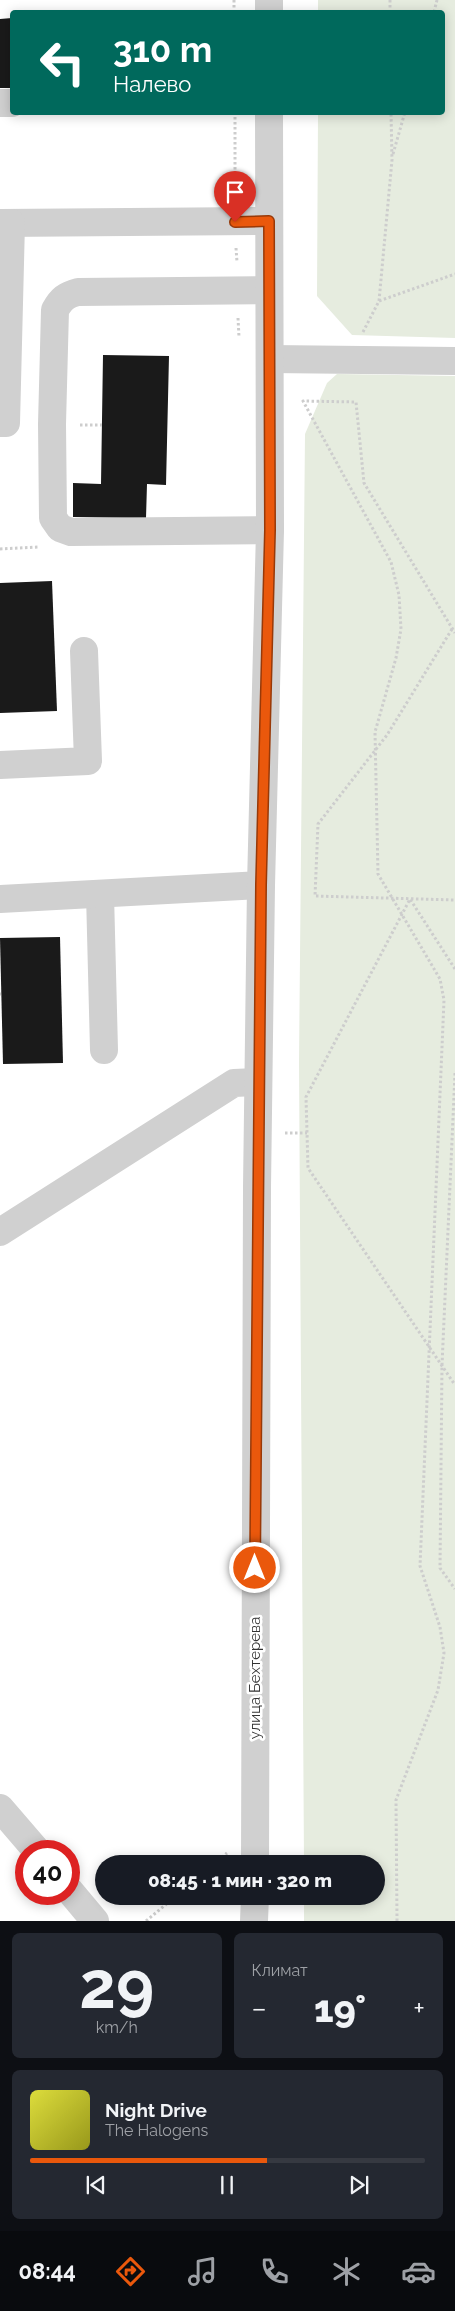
<!DOCTYPE html>
<html lang="ru">
<meta charset="utf-8">
<style>
:root{--surface:#171b24;--page:#242831;--text:#f1f3f6;--muted:#9ea1a6;--line:#363941;--accent:#ea580c}
body{margin:0;font-family:Raleway,sans-serif;background:var(--page);color:var(--text);height:100vh;display:flex;flex-direction:column;font-size:19px;white-space:nowrap}
*{box-sizing:border-box;margin:0}
p{font-size:16px;color:var(--muted)}
.icon{flex:none;width:28px;height:28px;fill:none;stroke:currentColor;stroke-width:2;stroke-linecap:round;stroke-linejoin:round}
.map{position:relative;height:1921px;overflow:hidden}
.side{display:flex;flex-direction:column;gap:12px;padding:12px;background:#0d0f14;flex:1}
.side>*{flex:none}
.banner{position:absolute;left:10px;top:10px;width:435px;height:105px;border-radius:5px;box-shadow:0 2px 12px #0003;background:#00695c;color:#fff;overflow:hidden}
.speed{position:absolute;left:15px;top:1840px;display:flex;gap:10px;font-size:25px;font-weight:700;text-align:center}
.speed>*{display:grid;place-content:center;width:65px;height:65px;border-radius:50%;background:var(--surface);box-shadow:0 2px 12px #0003;line-height:1}
.speed .limit{border:8px solid #d22;background:#fff;color:#111}
.pin{position:absolute;display:grid;place-items:center;width:42px;height:42px;color:#fff;margin:-51px -21px;border-radius:50% 50% 50% 0;rotate:-45deg;box-shadow:0 0 5px #0007}
.pin .icon{rotate:45deg}
.me{position:absolute;width:55px;margin:-28px;rotate:0deg;stroke-linejoin:round;filter:drop-shadow(0 0 4px #0008)}
.turn{display:flex;align-items:center;gap:18px;height:105px;padding:0 20px;font-size:22px}
.turn .icon{width:65px;height:65px;stroke-width:2.5}
.turn b{display:block;font-size:35px;line-height:42px}
.big{font-size:38px;font-weight:800;line-height:1.1}
.side .widget{flex:1;display:flex;flex-direction:column;justify-content:center;gap:8px;min-width:0;padding:0 18px;border-radius:8px;background:var(--page)}
.side .dial{align-items:center;gap:0}
.dial b{font-size:65px;line-height:1}
.song{display:flex;align-items:center;gap:15px}
.cover{width:60px;height:60px;border-radius:8px;background:linear-gradient(135deg,hsl(60 70% 55%),hsl(60 70% 35%))}
.played{height:5px;border-radius:2px;background:linear-gradient(90deg,var(--accent) 60%,var(--line) 60%)}
.keys{display:flex;justify-content:space-around;direction:ltr}
.heat{display:flex;justify-content:space-between;align-items:center;font-size:28px;direction:ltr}
.side .tiles{flex:1;display:grid;gap:12px;grid-template-columns:1fr 1fr}
.widget:last-child{grid-column:span 2}
.trip{position:absolute;left:95px;top:1855px;width:290px;height:50px;border-radius:25px;background:var(--surface);box-shadow:0 2px 12px #0003;font-weight:800;line-height:50px;text-align:center}
.dock{display:flex;height:80px;justify-content:space-around;align-items:center;background:#090b0e;color:var(--muted)}
.dock .icon{width:35px;height:35px}
.dock .active{color:var(--accent)}
.dock b{font-size:22px;color:var(--text)}
.map>svg:first-child{display:block}
</style>
<div class="map">
<svg width="455" height="1921" viewBox="0 0 455 1921">
<rect width="100%" height="100%" fill="#fff"/>
<!-- green -->
<g fill="#e6ecdf">
<polygon points="318,0 455,0 455,338 352,335 317,296 318,113 442,112 442,12 318,12"/>
<polygon points="337,374 455,376 455,1921 304,1921 304,1896 376,1896 376,1864 304,1864 299,1062 305,434 327,383"/>
</g>
<!-- building -->
<g fill="#1a1a1a">
<polygon points="12,18 12,88 0,88 0,19"/>
<polygon points="103,355 169,356 166,485 147,484 146,518 73,517 73,483 101,484"/>
<polygon points="52,581 57,711 0,713 0,583"/>
<polygon points="60,937 63,1063 3,1064 0,938"/>
</g>
<g fill="none" stroke-linecap="round" stroke-linejoin="round">
<!-- path -->
<g stroke="#cdcdcd" stroke-width="3" stroke-dasharray="2.5 2.5" stroke-linecap="butt">
<polyline points="234,0 234,12"/>
<polyline points="390,0 390,12"/>
<polyline points="434,12 437,0"/>
<polyline points="235,112 235,194"/>
<polyline points="393,154 405,112"/>
<polyline points="236,248 237,262"/>
<polyline points="379,301 392,160 391,112"/>
<polyline points="238,318 239,337"/>
<polyline points="363,332 379,301 455,274"/>
<polyline points="80,425 102,425"/>
<polyline points="0,549 39,547"/>
<polyline points="452,629 387,735 318,824 315,896 455,900"/>
<polyline points="455,969 410,899 306,1097 308,1168 455,1385"/>
<polyline points="0,994 1,994"/>
<polyline points="455,1073 442,1365 440,1568 455,1589"/>
<polyline points="285,1133 307,1133"/>
<polyline points="214,1864 227,1853"/>
<polyline points="146,1921 176,1896"/>
<polyline points="397,1921 396,1800 438,1690 444,1653 440,1627 420,1566 444,1000 440,979 378,874 375,732 396,658 401,629 399,595 391,562 303,401 356,402 364,483 455,633"/>
</g>
<!-- minor -->
<g stroke="#d0d0d0" stroke-width="28">
<polyline points="269,12 269,0"/>
<polyline points="0,103 12,103"/>
<polyline points="0,223 269,221"/>
<path d="M269 290 78 292C66 295 61 299 55 310L52 424 53 518 60 528 71 532 270 530"/>
<polyline points="270,359 455,361"/>
<polyline points="0,423 6,423 11,223"/>
<polyline points="0,765 88,761 84,651"/>
<polyline points="100,894 104,1050"/>
<polyline points="0,899 261,885"/>
<polyline points="0,1232 234,1083 258,1082"/>
<polyline points="0,1808 37,1851"/>
<polyline points="255,1864 257,1188 261,885 270,530 269,112"/>
<polyline points="69,1890 95,1921"/>
<polyline points="254,1921 255,1896"/>
</g>
</g>
<g fill="none" stroke-linecap="round" stroke-linejoin="round">
<!-- route casing -->
<g stroke="#983908" stroke-width="12">
<polyline id="route" points="235,222 269,221 270,530 261,885 255,1568"/>
</g>
<!-- route -->
<use href="#route" stroke="#ea580c" stroke-width="9"/>
</g>
<g text-anchor="middle" stroke-width="5" stroke-linejoin="round" paint-order="stroke">
<!-- street labels -->
<g font-size="15" fill="#333" stroke="#fff">
<text transform="translate(255 1678) rotate(-90)" y="5">улица Бехтерева</text>
</g>
</g>
</svg>
<div class="speed"><div class="limit">40</div></div>
<div class="pin" style="left:235px;top:222px;background:#d93025"><svg class="icon" aria-label="arrive" viewBox="0 0 24 24"><path d="M6 21V4h12l-3 4 3 4H6"/></svg></div>
<svg class="me" style="left:255px;top:1568px" viewBox="-20 -20 40 40"><circle r="17" fill="#ea580c" stroke="#fff" stroke-width="3"/><path d="M0-11L8 9 0 5-8 9z" fill="#fff"/></svg>
<div class="trip">08:45 · 1 мин · 320 m</div>
<div class="banner">
<div class="turn"><svg class="icon" aria-label="left" viewBox="0 0 24 24"><path d="M17 20v-9H6M10 6l-5 5 5 5"/></svg><div><b>310 m</b>Налево</div></div>
</div>
</div>
<section class="side">
<div class="tiles">
<div class="widget dial"><b>29</b><p>km/h</p></div>
<div class="widget"><p>Климат</p>
<div class="heat"><a>−</a><b class="big">19°</b><a>+</a></div>
</div>
<div class="widget">
<div class="song"><i class="cover"></i><div><b>Night Drive</b><p>The Halogens</p></div></div>
<div class="played"></div>
<div class="keys"><svg class="icon" aria-label="previous" viewBox="0 0 24 24"><path d="M18 5L8 12l10 7zM5 5v14"/></svg><svg class="icon" aria-label="pause" viewBox="0 0 24 24"><path d="M8 5v14M16 5v14"/></svg><svg class="icon" aria-label="next" viewBox="0 0 24 24"><path d="M6 5l10 7-10 7zM19 5v14"/></svg></div>
</div>
</div>
</section>
<nav class="dock">
<b>08:44</b>
<svg class="icon active" aria-label="directions" viewBox="0 0 24 24"><path d="M12 3l9 9-9 9-9-9zM9 14v-3h6M13 9l2 2-2 2"/></svg>
<svg class="icon" aria-label="music" viewBox="0 0 24 24"><path d="M9 18V5l10-2v13"/><circle cx="6" cy="18" r="3"/><circle cx="16" cy="16" r="3"/></svg>
<svg class="icon" aria-label="phone" viewBox="0 0 24 24"><path d="M5 4h4l2 5-3 2q2 4 5 5l2-3 5 2v4C11 20 4 13 5 4z"/></svg>
<svg class="icon" aria-label="climate" viewBox="0 0 24 24"><path d="M12 3v18M4 7l16 10M4 17L20 7"/></svg>
<svg class="icon" aria-label="car" viewBox="0 0 24 24"><path d="M5 17H2v-5l4-1 3-4h7l3 4 3 1v5h-3M9 17h6M6 11h13"/><circle cx="7" cy="17" r="2"/><circle cx="17" cy="17" r="2"/></svg>
</nav>
